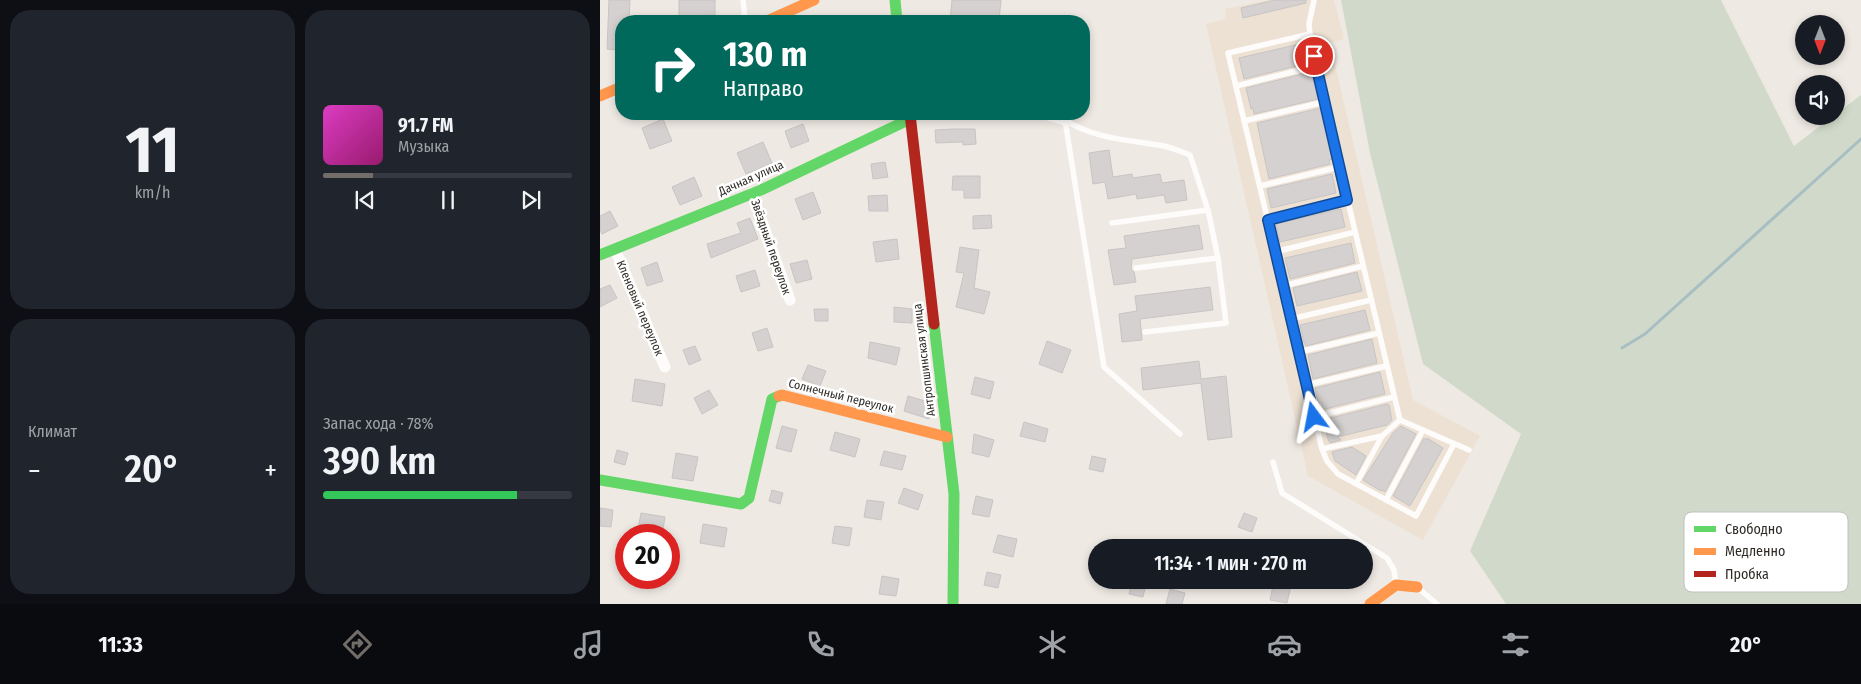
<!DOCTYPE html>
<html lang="ru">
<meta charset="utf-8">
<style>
:root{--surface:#171b24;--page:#20242c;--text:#f1f3f6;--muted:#9ea1a6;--line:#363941;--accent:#726d68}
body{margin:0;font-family:"Fira Sans Condensed",sans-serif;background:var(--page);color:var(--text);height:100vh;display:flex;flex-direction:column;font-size:19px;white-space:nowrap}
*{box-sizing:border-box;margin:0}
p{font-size:16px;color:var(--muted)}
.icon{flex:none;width:28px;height:28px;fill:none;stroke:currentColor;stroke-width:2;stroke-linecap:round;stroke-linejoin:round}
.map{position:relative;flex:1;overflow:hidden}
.details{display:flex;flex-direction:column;gap:10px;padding:10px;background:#0d0f14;width:600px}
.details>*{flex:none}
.guide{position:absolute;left:15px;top:15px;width:475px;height:105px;border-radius:20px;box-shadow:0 2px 8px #0003;background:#00695c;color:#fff;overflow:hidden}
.needle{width:32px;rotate:180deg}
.fabs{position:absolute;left:1195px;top:15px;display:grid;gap:10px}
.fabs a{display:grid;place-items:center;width:50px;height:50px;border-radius:50%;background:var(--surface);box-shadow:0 2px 8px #0003;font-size:25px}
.speed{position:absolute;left:15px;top:524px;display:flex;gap:10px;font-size:25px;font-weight:700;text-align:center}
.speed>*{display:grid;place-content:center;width:65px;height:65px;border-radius:50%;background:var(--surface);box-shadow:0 2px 8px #0003;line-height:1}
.speed .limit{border:8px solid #d22;background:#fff;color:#111}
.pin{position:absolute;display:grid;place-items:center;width:42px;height:42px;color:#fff;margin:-21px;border:2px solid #fff;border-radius:50%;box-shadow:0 1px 5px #0007}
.me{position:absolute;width:55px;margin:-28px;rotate:347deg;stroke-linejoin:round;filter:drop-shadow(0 0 4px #0008)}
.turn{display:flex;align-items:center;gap:18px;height:105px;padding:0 25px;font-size:22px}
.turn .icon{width:65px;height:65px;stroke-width:2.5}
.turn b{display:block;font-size:35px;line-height:42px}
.big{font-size:38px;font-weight:600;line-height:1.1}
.details .tile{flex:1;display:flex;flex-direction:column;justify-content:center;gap:8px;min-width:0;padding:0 18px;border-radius:20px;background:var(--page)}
.details .dial{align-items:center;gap:0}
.dial b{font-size:65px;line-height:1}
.song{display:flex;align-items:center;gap:15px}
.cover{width:60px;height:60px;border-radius:8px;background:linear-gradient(135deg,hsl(310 70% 55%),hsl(320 70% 35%))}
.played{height:5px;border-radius:2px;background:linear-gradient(90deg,var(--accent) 20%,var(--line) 20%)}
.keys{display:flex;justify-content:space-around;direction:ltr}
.heat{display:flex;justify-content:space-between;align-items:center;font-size:28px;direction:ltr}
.charge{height:8px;border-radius:4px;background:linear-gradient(90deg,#34c759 78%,var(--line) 0)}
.details .tiles{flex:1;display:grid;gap:10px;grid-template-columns:repeat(2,1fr)}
.trip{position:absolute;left:488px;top:539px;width:285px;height:50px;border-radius:25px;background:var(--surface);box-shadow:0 2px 8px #0003;font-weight:600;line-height:50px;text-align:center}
.dock{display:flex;height:80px;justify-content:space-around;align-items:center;background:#090b0e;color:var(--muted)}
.dock .icon{width:35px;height:35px}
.dock .active{color:var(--accent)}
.dock b{font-size:22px;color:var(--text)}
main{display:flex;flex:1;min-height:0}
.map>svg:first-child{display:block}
</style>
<main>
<section class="details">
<div class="tiles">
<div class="tile dial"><b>11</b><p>km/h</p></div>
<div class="tile">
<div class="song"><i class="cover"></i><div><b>91.7 FM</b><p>Музыка</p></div></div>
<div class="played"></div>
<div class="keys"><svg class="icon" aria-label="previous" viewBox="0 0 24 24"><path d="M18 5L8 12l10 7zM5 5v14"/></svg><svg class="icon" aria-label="pause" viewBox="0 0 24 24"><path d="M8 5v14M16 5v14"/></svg><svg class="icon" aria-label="next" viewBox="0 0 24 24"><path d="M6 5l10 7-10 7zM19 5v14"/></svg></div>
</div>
<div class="tile"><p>Климат</p>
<div class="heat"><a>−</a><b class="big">20°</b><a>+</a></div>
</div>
<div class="tile"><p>Запас хода · 78%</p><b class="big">390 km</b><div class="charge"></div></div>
</div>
</section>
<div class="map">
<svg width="1261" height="604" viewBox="0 0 1261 604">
<rect width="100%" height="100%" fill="#efe9e3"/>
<!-- built -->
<polygon fill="#ede1d3" points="668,0 734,0 744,39 730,43 813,400 880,436 823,540 708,476 606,24 626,19 625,9"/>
<!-- green -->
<polygon fill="#d1daca" points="741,0 1121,0 1194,146 1233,116 1236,116 1236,114 1261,95 1261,604 906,604 870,551 921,434 823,364 770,153"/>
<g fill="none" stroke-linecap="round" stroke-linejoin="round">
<!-- stream -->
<polyline stroke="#a7bec2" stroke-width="3" points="1022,348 1045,334 1261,139"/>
</g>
<!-- building -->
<g fill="#d5d1d1" stroke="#c7c4c4">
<polygon points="9,0 30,0 29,21 21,21 21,50 7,49"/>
<polygon points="79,0 115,0 115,15 79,16"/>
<polygon points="352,0 401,0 399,21 350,21"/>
<polygon points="675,0 706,0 706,3 643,18 641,8"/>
<polygon points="704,43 709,63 644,79 639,58"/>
<polygon points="711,72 718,99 654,114 653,108 651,109 646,88"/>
<polygon points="721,108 733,159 729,160 730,164 669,179 657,123"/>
<polygon points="63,119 72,141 50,149 42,128"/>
<polygon points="203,124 209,141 191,148 185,131"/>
<polygon points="354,129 375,129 376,144 363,145 363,142 336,143 335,130"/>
<polygon points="163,142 172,163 146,174 137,153"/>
<polygon points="509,150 513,177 532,174 533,178 560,174 562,183 584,180 587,200 566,203 564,195 537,199 536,194 508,199 505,182 493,184 489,153"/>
<polygon points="285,162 288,177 273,179 271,164"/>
<polygon points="732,174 736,193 671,208 667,189"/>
<polygon points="353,176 380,176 380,198 364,198 364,190 352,190"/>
<polygon points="94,177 102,196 80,205 72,187"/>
<polygon points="213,192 221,213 203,220 195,199"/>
<polygon points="287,195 288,211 269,211 268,196"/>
<polygon points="741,209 745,227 680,242 676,224"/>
<polygon points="10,211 18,226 2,234 0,230 0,216"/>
<polygon points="391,215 392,228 373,229 373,216"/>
<polygon points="150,218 158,239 111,258 107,244 141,233 137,223"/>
<polygon points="599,225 603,249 532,259 531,269 534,272 536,282 514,285 508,250 526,248 524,236"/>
<polygon points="297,239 299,259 276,262 273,242"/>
<polygon points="751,243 755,263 690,279 685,258"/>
<polygon points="360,247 379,250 374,288 390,292 384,314 356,307 364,273 356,272"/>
<polygon points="207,260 212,279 196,283 190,264"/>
<polygon points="57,262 63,281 47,286 41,268"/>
<polygon points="155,270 160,286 141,292 136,276"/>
<polygon points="757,272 762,291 697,306 693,288"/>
<polygon points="10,285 17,298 0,307 0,289"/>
<polygon points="610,287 613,310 540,319 542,340 522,342 519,314 537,311 535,296"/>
<polygon points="294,307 312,309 312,323 294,322"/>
<polygon points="214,309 228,309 228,321 215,321"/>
<polygon points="765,310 770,330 706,346 704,343 700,325"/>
<polygon points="167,328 173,347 158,351 152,333"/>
<polygon points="772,339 777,363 713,379 708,355"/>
<polygon points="447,341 471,350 462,373 439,364"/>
<polygon points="270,342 300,348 296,365 268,358"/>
<polygon points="95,346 101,360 89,365 83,350"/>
<polygon points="599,361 601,379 626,376 632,437 608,440 601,383 543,390 541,368"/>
<polygon points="208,365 226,371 220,386 202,379"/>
<polygon points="780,372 785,394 721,410 719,408 715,388"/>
<polygon points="375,377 394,382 390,399 371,394"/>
<polygon points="35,379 65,384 62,406 32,401"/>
<polygon points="109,390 118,405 102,414 94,398"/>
<polygon points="308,396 332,403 329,419 304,411"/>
<polygon points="787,404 789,405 792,420 787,425 737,437 741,440 730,443 728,439 723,420"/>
<polygon points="424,422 448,429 445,442 420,436"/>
<polygon points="182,426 197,430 191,452 176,448"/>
<polygon points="801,426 816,434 785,492 782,490 781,491 763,480 793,433"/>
<polygon points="235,432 260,439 255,457 230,450"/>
<polygon points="374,434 394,440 389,457 372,453"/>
<polygon points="824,438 826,440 827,438 843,448 810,506 793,496"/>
<polygon points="752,447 766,456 756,475 735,461 732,452"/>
<polygon points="17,450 28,453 25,465 14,462"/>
<polygon points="284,451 306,456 302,470 280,465"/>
<polygon points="76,453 98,457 93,481 72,478"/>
<polygon points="492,456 506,459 503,472 489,469"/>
<polygon points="304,488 323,495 318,510 298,503"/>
<polygon points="172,490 183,493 180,504 169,501"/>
<polygon points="376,496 393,500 389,517 372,514"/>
<polygon points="267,500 284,502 281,520 264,517"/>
<polygon points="0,508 13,510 11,527 0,526"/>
<polygon points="41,513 65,517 62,535 37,535"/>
<polygon points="644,513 657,518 652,532 638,527"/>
<polygon points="103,524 127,528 124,547 100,543"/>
<polygon points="235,526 252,528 249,546 232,543"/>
<polygon points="398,535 417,539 413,557 393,552"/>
<polygon points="387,572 401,575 398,588 384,585"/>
<polygon points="282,576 299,579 296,596 279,594"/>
<polygon points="532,581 546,584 543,597 529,594"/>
<polygon points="674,581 691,585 687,603 670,600"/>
<polygon points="570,589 585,593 582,604 566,604"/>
</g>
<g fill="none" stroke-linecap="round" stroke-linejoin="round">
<!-- lane -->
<g stroke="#fdfcfb" stroke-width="5.5">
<polyline points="143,0 145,21"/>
<polyline points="714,0 709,24 711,46 800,420 869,450"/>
<polyline points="710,34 628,53 722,449 727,461 738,474 816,516 854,444"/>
<polyline points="636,86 716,66"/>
<path d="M465 120C494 139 531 140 564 146 573 148 582 152 590 155L608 210 618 258 626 323 545 332"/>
<polyline points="465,120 504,367 580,434"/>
<polyline points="644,121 724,102"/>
<polyline points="660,186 739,167"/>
<polyline points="668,220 747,200"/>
<polyline points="512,223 608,210"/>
<polyline points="675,252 755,232"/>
<polyline points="536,268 618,258"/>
<polyline points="683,286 763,266"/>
<polyline points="691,319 771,300"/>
<polyline points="699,352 779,333"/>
<polyline points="707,385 786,366"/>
<polyline points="714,417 794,397"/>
<polyline points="722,449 782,436"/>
<polyline points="673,462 682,493 787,558 794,570 796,585"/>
<polyline points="756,484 782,436 800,420"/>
<polyline points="786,500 823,430"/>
<polyline points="817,587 837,604"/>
</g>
<!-- street -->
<g stroke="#fdfcfb" stroke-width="11">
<polyline points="445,114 465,120"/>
<polyline points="152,193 190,300"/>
<polyline points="15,249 65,367"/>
</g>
<!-- fast -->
<g stroke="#63d668" stroke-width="11">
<polyline points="295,0 297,21"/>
<polyline points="0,255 161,190 310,119"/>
<polyline points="334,324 354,494 353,604"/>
<polyline points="0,480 141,504 149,498 172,399 179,396"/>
</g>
<!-- slow -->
<g stroke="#ff974d" stroke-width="11">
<polyline points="167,21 214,0"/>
<polyline points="0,96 21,87"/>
<polyline points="179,396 182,395 347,437"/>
<polyline points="770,604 796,585 817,587"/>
</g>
<!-- jam -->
<polyline stroke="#b3261e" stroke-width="11" points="310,114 334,324"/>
</g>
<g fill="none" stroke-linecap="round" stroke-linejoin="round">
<!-- route casing -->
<g stroke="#114b97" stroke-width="12">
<polyline id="route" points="714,56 747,200 668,220 714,417"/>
</g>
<!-- route -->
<use href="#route" stroke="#1a73e8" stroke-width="9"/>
</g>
<g text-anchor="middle" stroke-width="5" stroke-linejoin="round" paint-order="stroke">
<!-- street labels -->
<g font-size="12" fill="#2e2a25" stroke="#fff">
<text transform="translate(151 178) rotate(-24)" y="4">Дачная улица</text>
<text transform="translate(171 247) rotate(71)" y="4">Звёздный переулок</text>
<text transform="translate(40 308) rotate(67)" y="4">Кленовый переулок</text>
<text transform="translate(324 360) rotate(-97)" y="4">Антропшинская улица</text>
<text transform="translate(241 396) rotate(14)" y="4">Солнечный переулок</text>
</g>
</g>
<!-- legend -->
<rect x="1084" y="512" width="164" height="80" rx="8" fill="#fff" stroke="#c0bfbe" stroke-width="1"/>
<rect x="1094" y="526" width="22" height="6" fill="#63d668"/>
<rect x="1094" y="548" width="22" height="7" fill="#ff974d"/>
<rect x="1094" y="571" width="22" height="6" fill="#b3261e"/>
<g font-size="14" fill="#2e2a25">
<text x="1125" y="534">Свободно</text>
<text x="1125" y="556">Медленно</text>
<text x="1125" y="579">Пробка</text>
</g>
</svg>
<div class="fabs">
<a><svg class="needle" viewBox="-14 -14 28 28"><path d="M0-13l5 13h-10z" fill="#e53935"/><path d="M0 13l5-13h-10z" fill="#9ea1a6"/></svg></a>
<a><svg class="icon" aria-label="sound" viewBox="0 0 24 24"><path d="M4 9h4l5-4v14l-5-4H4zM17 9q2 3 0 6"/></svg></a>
</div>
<div class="speed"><div class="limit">20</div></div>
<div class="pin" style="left:714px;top:56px;background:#d93025"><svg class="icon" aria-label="arrive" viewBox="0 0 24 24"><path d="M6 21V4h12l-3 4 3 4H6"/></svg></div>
<svg class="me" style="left:714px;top:417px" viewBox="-20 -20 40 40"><path d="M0-17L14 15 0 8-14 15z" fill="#1a73e8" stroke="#fff" stroke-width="4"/></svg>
<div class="trip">11:34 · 1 мин · 270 m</div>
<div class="guide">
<div class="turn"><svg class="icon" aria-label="right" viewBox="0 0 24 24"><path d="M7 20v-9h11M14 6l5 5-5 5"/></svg><div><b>130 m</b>Направо</div></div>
</div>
</div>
</main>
<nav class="dock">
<b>11:33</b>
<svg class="icon active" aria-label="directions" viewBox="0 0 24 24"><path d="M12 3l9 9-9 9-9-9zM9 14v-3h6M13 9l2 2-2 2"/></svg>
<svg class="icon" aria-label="music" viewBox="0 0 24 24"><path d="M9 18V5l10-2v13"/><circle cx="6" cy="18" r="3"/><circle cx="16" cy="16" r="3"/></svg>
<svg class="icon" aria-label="phone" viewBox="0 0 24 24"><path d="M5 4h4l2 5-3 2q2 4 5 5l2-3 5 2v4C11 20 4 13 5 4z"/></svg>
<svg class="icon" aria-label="climate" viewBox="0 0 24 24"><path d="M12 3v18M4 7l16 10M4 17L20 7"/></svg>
<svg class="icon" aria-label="car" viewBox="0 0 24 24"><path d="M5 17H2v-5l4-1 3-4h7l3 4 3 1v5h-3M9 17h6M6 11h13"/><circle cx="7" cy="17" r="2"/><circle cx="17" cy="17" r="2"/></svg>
<svg class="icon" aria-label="filters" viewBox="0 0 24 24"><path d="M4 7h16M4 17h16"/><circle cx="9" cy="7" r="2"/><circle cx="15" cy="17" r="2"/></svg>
<b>20°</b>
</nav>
